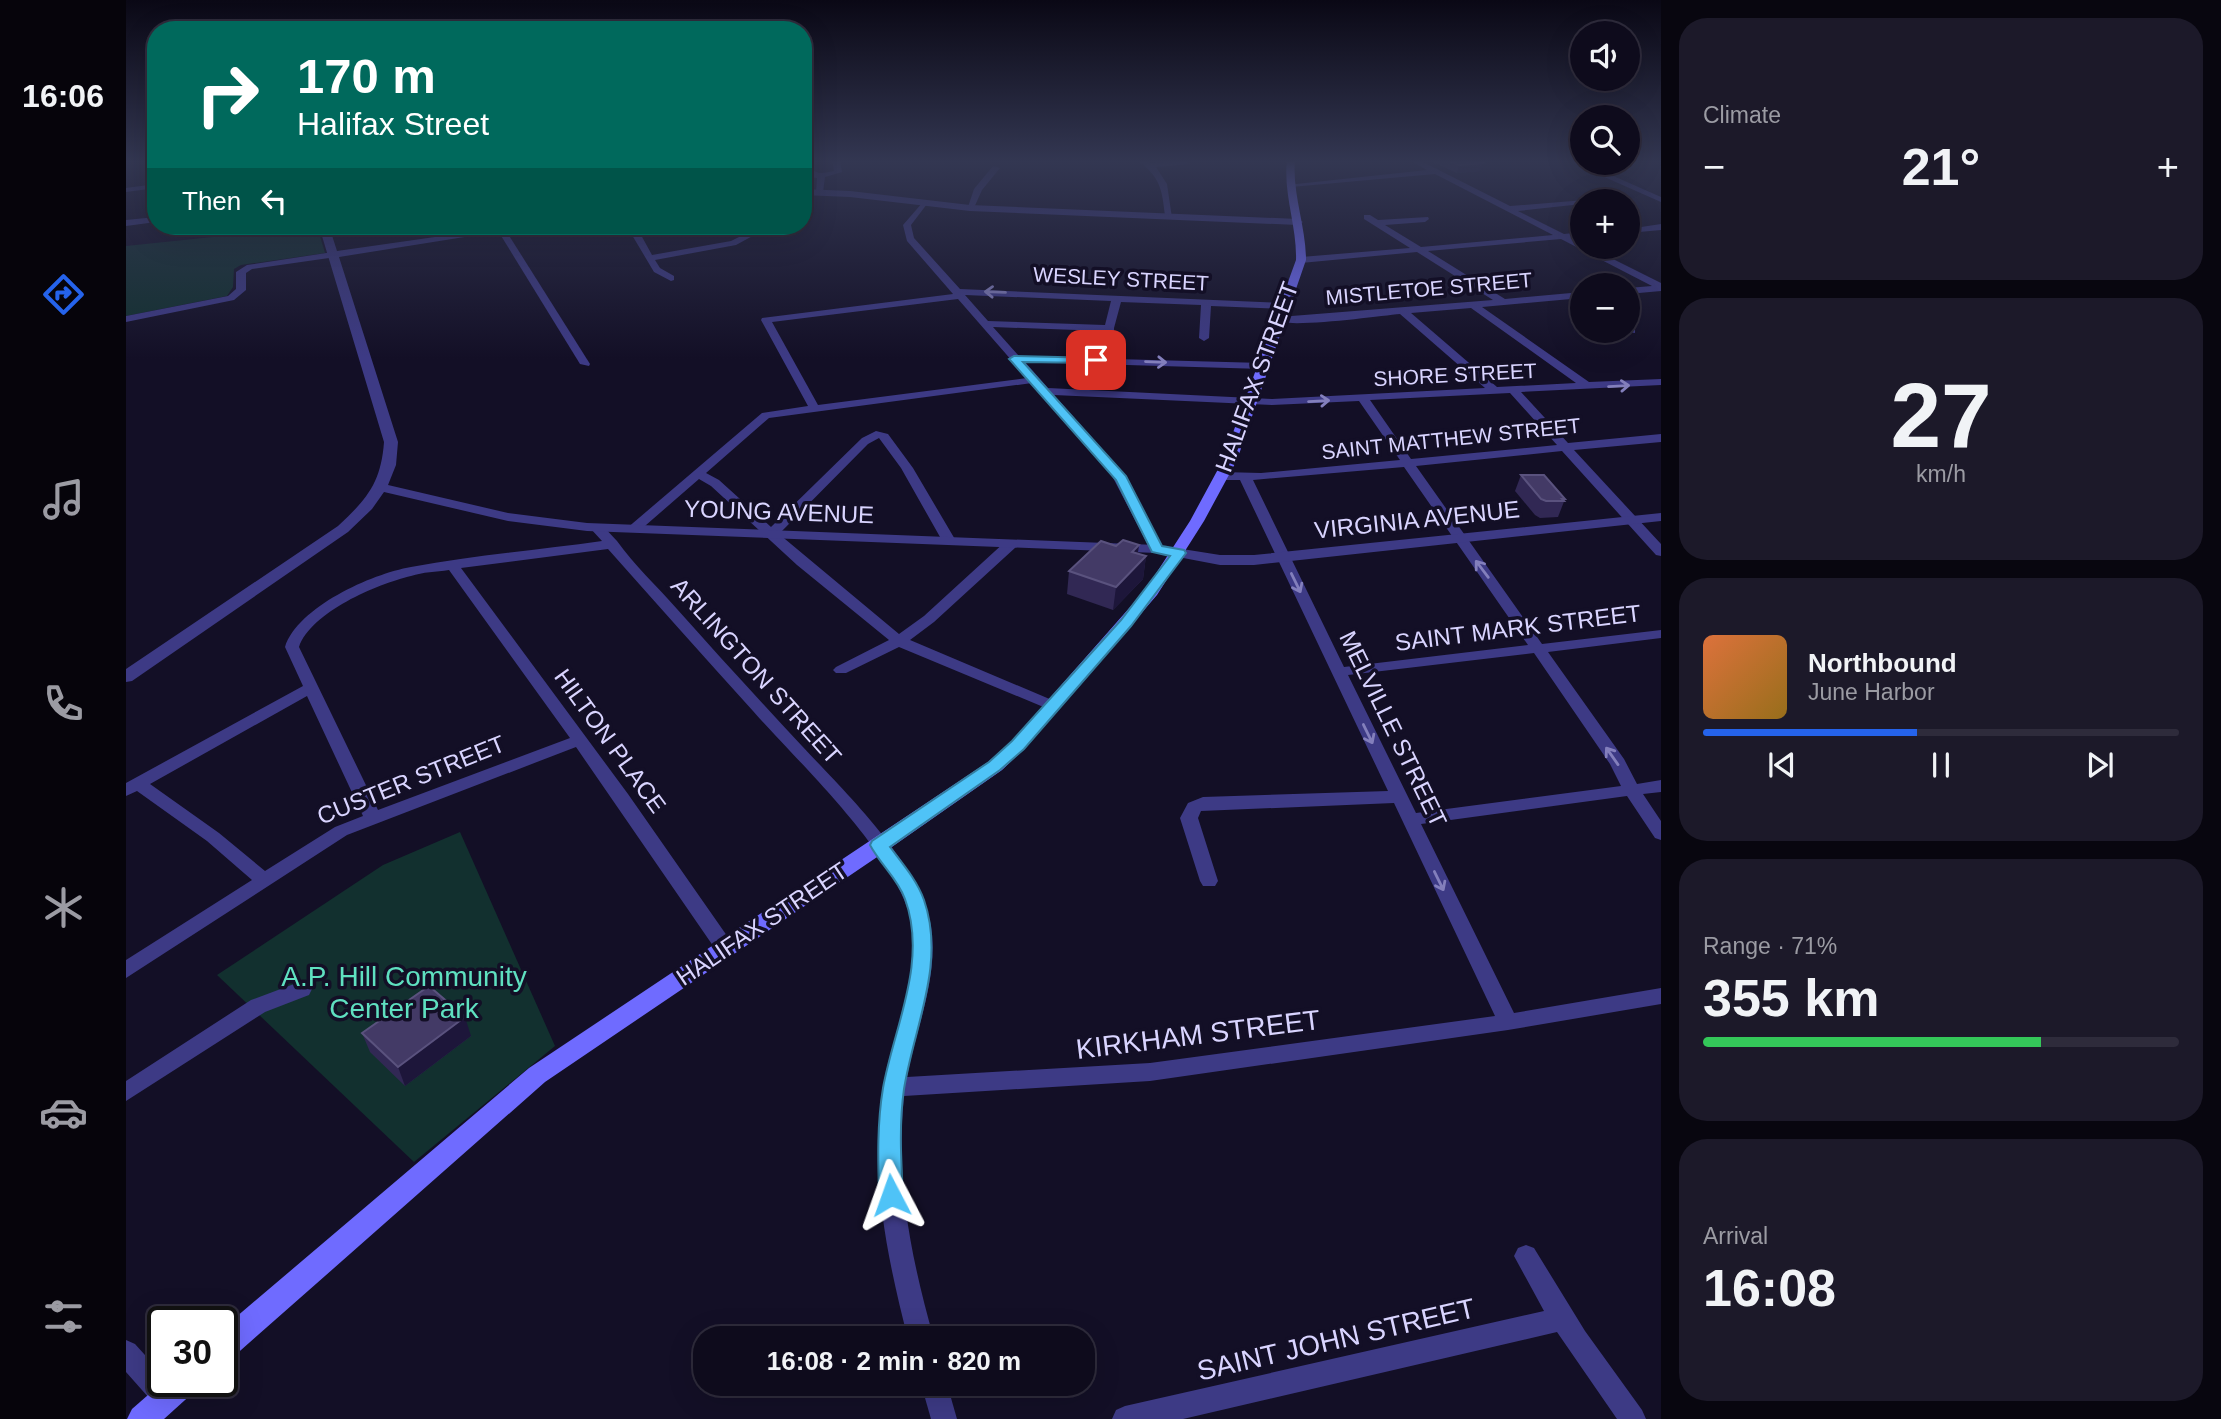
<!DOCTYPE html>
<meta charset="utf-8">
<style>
:root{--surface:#0e0b1c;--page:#1c1929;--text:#f1f3f6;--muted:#9b9ba3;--line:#2e2b3b;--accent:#2563eb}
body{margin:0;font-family:Helvetica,sans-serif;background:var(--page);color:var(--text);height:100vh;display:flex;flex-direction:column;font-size:26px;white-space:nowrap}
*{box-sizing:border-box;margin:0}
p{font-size:23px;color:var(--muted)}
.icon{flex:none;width:38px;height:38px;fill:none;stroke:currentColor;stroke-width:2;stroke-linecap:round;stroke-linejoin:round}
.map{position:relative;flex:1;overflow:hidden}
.sheet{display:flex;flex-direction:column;gap:18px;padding:18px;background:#08060f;width:560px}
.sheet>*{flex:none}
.hud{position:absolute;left:21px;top:21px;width:665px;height:214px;border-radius:28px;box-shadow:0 7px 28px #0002,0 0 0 2px var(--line);background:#00695c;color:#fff;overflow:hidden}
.buttons{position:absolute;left:1444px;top:21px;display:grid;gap:14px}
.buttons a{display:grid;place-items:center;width:70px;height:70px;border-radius:50%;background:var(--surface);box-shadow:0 7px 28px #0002,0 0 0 2px var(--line);font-size:35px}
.speed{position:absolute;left:21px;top:1306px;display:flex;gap:14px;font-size:35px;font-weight:700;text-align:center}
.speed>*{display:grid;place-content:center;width:91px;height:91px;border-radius:50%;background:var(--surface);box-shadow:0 7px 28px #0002,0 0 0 2px var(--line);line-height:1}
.speed .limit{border:4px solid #111;border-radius:10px;background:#fff;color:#111}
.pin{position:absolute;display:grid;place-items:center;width:60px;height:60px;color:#fff;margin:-30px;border-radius:14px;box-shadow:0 4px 10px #0006}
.me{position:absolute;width:77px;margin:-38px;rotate:356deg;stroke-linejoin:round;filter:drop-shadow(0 0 5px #0008)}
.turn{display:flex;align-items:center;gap:24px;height:147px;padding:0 35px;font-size:32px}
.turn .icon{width:91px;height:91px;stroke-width:2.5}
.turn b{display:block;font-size:49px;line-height:60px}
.then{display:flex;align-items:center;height:66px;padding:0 35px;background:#0003;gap:14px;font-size:26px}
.big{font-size:52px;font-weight:700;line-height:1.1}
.sheet .tile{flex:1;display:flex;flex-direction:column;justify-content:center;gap:10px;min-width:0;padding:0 24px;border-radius:28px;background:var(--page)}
.sheet .dial{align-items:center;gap:0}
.dial b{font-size:91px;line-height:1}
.song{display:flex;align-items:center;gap:21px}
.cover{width:84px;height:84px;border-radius:10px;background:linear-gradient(135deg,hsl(20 70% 55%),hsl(40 70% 35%))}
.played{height:7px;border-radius:4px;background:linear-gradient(90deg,var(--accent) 45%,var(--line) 45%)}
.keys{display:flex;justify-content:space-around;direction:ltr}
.heat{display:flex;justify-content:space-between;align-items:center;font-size:38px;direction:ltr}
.charge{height:10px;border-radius:5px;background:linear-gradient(90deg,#34c759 71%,var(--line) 0)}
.trip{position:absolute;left:567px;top:1326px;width:402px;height:70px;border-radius:28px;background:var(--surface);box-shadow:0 7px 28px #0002,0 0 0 2px var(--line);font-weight:700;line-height:70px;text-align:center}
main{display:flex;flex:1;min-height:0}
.menu{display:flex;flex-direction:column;width:126px;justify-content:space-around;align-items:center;background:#06040b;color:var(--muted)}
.menu .icon{width:49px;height:49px}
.menu .current{color:var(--accent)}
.menu b{font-size:32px;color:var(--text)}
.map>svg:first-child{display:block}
</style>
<main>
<nav class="menu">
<b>16:06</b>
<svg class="icon current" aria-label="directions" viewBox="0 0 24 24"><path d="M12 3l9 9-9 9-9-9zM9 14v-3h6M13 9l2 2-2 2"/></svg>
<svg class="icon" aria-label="music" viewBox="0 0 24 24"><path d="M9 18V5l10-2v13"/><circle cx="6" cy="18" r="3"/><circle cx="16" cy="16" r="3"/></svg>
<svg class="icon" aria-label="phone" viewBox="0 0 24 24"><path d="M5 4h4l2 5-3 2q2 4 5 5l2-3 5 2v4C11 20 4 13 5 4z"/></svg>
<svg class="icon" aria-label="climate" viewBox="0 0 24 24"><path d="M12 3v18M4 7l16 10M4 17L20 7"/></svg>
<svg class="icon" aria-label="car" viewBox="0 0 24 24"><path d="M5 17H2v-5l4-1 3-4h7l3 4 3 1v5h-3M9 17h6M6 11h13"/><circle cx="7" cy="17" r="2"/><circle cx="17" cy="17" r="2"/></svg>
<svg class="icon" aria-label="filters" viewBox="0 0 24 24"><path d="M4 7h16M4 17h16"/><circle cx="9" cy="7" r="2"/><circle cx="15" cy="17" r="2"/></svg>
</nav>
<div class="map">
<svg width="1535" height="1419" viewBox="0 0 1535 1419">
<rect width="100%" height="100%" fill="#130f26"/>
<!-- green -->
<g fill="#12302f">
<polygon points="191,226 199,253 115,265 108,269 107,287 101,296 0,316 0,246"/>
<polygon points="334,832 429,1046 288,1162 91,975 257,865"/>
</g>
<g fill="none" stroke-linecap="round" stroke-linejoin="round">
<!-- minor -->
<g fill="#3d3a85" fill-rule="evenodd">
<path d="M706 160H714L716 172 699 177 697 192 690 194 691 178 680 176 677 163C691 173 689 175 708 171Z"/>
<path d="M1012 160 1025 163 1060 162 1064 164 1030 167 1041 184 1046 218 1039 216C1036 188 1034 178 1012 160Z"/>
<path d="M1283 160H1293L1384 206 1459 200 1456 204 1392 211 1438 234 1456 232V238H1447L1456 243V247H1463L1535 283V291L1502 294V288L1526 286 1435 239 1302 251 1379 299 1456 292V298L1356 307 1463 382 1535 379V385L1395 392 1442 443 1535 434V442L1448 450 1535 544V556L1530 555 1436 451 1290 466 1416 644 1535 630V638L1422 652 1498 759 1511 784 1535 780V792L1517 794 1535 821V840L1529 838 1501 796 1295 824 1388 1013 1535 988V1004L1382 1030 1024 1081 778 1096C769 1179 785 1258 808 1339H782C761 1257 743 1172 757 1087 766 1034 793 982 786 926 777 860 672 762 627 711 578 657 530 603 482 549L335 568 502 794 606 943 609 948 606 953 599 955 592 953 450 747 221 835 0 978V960L126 880 81 841 11 791 0 796V783L177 686 159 647C172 607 245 574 285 567 348 555 413 550 476 541L464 528 471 524 476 525 491 541C508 565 531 586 551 609 592 655 634 701 676 746 718 791 795 865 805 926 813 978 790 1027 781 1077L1024 1063 1369 1016 1268 803 1075 811 1072 818 1092 881 1089 886H1077L1074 881 1054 818 1062 803 1077 797 1262 791 1114 480H1096L1090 476 1096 472 1135 473 1274 460 1233 401 1146 405 928 395 993 468 1038 549 1031 553 1024 549 984 472 906 383 643 418 580 473 593 480 645 527 736 438 750 431 762 434 787 468 830 541 828 544H818L775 468 753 438 742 444 653 534 773 634 798 616 880 541H890V547L808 622 784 640 933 703 935 706 927 711 773 647 720 673H710L707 670 710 667 763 640 671 565 585 486 573 479 512 532H502L500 529 636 413 682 406 635 320 636 318 827 294 781 241 777 225 797 202 801 204 785 225 788 238 834 289 1158 303 1163 306 1158 309 1085 306 1083 338 1078 341 1073 338 1075 305 995 302 988 328 989 359 1137 363 1142 366 1137 369 899 362 922 388 1146 399 1359 388 1274 314C1252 316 1162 329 1148 320L1153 317 1367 300 1291 252 1175 263 1170 260 1175 257 1284 248 1238 219V215H1244L1252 220 1302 217 1303 219 1299 222 1259 225 1295 247 1427 235 1309 174 1165 187 1161 185 1301 170ZM839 295 985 301 979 325 862 321ZM832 299 901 378 692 405 646 322ZM1345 308 1450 383 1371 387 1285 313ZM867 327 978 331 979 358 893 356ZM1384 393 1431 445 1285 459 1244 400ZM1278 467 1402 645 1218 667 1127 480ZM323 570 444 738 252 810 173 647C185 612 251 584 285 576 297 572 310 572 323 570ZM1408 653 1484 764 1495 786 1290 813 1222 675ZM181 696 237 816 209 827 139 871 93 833 24 784Z"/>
<polygon points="1440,160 1451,160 1535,197 1535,202"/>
<polygon points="867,166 874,168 856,190 847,210 841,210 848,189"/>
<polygon points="30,184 30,188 0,192 0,188"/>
<polygon points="30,217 30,222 0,226 0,220"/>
<polygon points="1535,224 1535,230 1502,233 1502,229"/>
<polygon points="369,226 377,226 464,364 463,366 454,364"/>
<polygon points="520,226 536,226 520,231 515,235 526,255 605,241 635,226 645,226 610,245 529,260 534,268 548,276 548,280 545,281 528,272 506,235 514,227"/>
<polygon points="207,252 211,255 210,257 126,269 120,273 120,290 108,300 0,322 0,316 102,296 110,289 110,272 121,265"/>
<polygon points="1502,326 1509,329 1509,333 1498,331 1502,331"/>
<polygon points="176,981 183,983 186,989 183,995 139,1012 0,1101 0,1081 125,1000"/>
<polygon points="1400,1245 1408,1248 1459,1331 1516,1410 1520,1419 1491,1419 1431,1332 1057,1419 986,1419 990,1410 999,1406 1418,1311 1388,1256 1392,1248"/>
<polygon points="0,1340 9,1344 37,1375 37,1381 42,1381 53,1398 49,1407 40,1411 31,1407 0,1372"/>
<polygon points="795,1384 821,1384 831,1419 805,1419"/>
</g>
<!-- tertiary -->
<g fill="#3d3a85" fill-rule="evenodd">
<polygon points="677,189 724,191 844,205 1172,219 1177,222 1172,225 844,211 724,197 677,195"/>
<path d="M193 226H203L211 251 385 226H407L213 257 272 442 270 465 262 485 382 513 461 523 1031 545 1094 555H1128L1535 513V521L1128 565H1094L1031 553 461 531 382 521 258 492 246 509 222 532 6 681 0 682V669L212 526C241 499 255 483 258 442Z"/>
</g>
<!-- secondary -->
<g fill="#6f6bff" fill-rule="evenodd">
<path d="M1161 160H1169C1166 194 1180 226 1180 260L1111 460 1078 521 1031 595 898 749 876 770 760 851 419 1082 106 1358 96 1362V1329L403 1068 862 762 886 741 1020 589 1064 521 1097 460 1170 260C1171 226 1157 194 1161 160Z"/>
<polygon points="38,1381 73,1381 69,1391 38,1419 1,1419 6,1409"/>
</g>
</g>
<!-- wall -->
<g fill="#312854">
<polygon points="1351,160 1354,171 1331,173 1304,161"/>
<polygon points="1395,475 1439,499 1432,517 1414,518 1409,515 1389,491"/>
<polygon points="1013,545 1011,553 1020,556 1017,579 987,610 941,594 943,571"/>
<polygon points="236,1033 345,1036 279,1086 244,1052"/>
</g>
<!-- shaded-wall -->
<g fill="#1d163a">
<polygon points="1357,163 1354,171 1331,173 1333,165"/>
<polygon points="1013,545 1010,567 1020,556 1017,579 987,610 990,587 1006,552"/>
<polygon points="339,1017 345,1036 279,1086 272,1067"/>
</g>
<!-- building -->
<g fill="#433a66" stroke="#5a527e" stroke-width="2">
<polygon points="1322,160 1351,160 1357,163 1333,165"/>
<polygon points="1395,475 1418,475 1439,499 1436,499 1438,501 1420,501 1415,499"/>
<polygon points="997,540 1013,545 1006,552 1020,556 990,587 943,571 975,541 990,546"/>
<polygon points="303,986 339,1017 272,1067 236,1033"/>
</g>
<!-- one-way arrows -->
<defs><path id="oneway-shaft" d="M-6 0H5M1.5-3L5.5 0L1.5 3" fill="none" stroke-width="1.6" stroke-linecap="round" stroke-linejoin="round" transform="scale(1.75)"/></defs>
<g stroke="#837fbc">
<use href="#oneway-shaft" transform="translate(869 292) rotate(-178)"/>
<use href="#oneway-shaft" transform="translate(1030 362) rotate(2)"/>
<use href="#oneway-shaft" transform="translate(1493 386) rotate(-3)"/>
<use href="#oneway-shaft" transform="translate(1193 401) rotate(-3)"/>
<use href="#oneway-shaft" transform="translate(1356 569) rotate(-127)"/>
<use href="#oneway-shaft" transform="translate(1170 583) rotate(64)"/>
<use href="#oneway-shaft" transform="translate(1242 734) rotate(64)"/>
<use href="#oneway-shaft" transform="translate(1486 756) rotate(-125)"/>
<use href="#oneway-shaft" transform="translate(1313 881) rotate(64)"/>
</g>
<!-- sky -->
<linearGradient id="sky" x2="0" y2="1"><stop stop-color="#0a0815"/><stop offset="0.45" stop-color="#333752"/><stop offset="1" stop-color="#333752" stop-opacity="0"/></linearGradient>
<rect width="1535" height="359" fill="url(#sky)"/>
<!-- route -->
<path fill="#4fc3f7" stroke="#337fa1" stroke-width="2" d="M888 356 973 358V362L970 363 897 362 1000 476 1036 546 1058 550 1060 553 1005 626 898 749 874 770 764 847C776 863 791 880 798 900 820 964 788 1026 778 1089 773 1124 775 1159 777 1195L773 1203 765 1206 757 1203 753 1195C752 1159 751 1124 757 1088 768 1027 802 962 779 899 772 879 754 864 744 845L746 841 863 762 886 741 995 620 1044 556 1026 552 990 480 885 361 883 359Z"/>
<g text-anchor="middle" stroke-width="7" stroke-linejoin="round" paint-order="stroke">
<!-- far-street labels -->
<g font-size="21" fill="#d9d4ff" stroke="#130f26">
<text transform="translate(995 279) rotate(3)" y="7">WESLEY STREET</text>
<text transform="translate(1303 289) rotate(-5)" y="7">MISTLETOE STREET</text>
<text transform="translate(1329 375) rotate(-3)" y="7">SHORE STREET</text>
<text transform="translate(1325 439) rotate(-6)" y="7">SAINT MATTHEW STREET</text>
</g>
<!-- street labels -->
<g font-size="24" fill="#d9d4ff" stroke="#130f26">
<text transform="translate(1131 377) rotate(-70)" y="8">HALIFAX STREET</text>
<text transform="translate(653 512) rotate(2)" y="8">YOUNG AVENUE</text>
<text transform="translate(1291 520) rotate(-6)" y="8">VIRGINIA AVENUE</text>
<text transform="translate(1392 628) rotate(-7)" y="8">SAINT MARK STREET</text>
<text transform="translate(630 671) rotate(48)" y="8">ARLINGTON STREET</text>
<text transform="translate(1267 729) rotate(64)" y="8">MELVILLE STREET</text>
<text transform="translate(484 741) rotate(54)" y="8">HILTON PLACE</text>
<text transform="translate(285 780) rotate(-22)" y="8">CUSTER STREET</text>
<text transform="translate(636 924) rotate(-34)" y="8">HALIFAX STREET</text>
</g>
<!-- near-park labels -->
<g font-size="28" fill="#5fe0c0" stroke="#130f26">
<text x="278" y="986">A.P. Hill Community<tspan x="278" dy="32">Center Park</tspan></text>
</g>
<!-- near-street labels -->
<g font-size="28" fill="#d9d4ff" stroke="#130f26">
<text transform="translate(1072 1034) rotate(-7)" y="10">KIRKHAM STREET</text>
<text transform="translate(1210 1339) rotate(-13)" y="10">SAINT JOHN STREET</text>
</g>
</g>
</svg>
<div class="buttons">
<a><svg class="icon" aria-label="sound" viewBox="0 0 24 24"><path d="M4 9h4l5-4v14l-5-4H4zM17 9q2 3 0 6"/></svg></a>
<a><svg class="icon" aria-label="search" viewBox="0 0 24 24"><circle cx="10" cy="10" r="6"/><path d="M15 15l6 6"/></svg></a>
<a>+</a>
<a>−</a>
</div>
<div class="speed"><div class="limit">30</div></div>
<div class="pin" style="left:970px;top:360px;background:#d93025"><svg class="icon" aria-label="arrive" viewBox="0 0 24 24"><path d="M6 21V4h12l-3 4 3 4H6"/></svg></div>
<svg class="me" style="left:765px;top:1195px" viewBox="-20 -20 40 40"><path d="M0-17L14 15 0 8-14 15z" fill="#4fc3f7" stroke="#fff" stroke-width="4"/></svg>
<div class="trip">16:08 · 2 min · 820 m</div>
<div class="hud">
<div class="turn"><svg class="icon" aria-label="right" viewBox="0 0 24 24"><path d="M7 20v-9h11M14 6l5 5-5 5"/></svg><div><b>170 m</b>Halifax Street</div></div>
<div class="then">Then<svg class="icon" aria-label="left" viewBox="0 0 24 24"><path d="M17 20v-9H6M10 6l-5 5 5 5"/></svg></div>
</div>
</div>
<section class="sheet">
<div class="tile"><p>Climate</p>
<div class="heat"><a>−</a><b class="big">21°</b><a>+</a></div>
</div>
<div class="tile dial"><b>27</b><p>km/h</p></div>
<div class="tile">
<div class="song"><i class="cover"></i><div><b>Northbound</b><p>June Harbor</p></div></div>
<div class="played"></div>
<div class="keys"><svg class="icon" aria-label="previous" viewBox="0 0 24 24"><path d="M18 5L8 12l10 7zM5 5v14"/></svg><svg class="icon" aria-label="pause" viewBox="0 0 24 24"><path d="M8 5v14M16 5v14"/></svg><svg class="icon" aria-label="next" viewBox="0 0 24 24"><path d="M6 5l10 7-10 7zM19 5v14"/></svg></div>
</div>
<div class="tile"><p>Range · 71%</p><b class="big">355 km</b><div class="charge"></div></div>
<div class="tile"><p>Arrival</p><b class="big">16:08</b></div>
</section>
</main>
